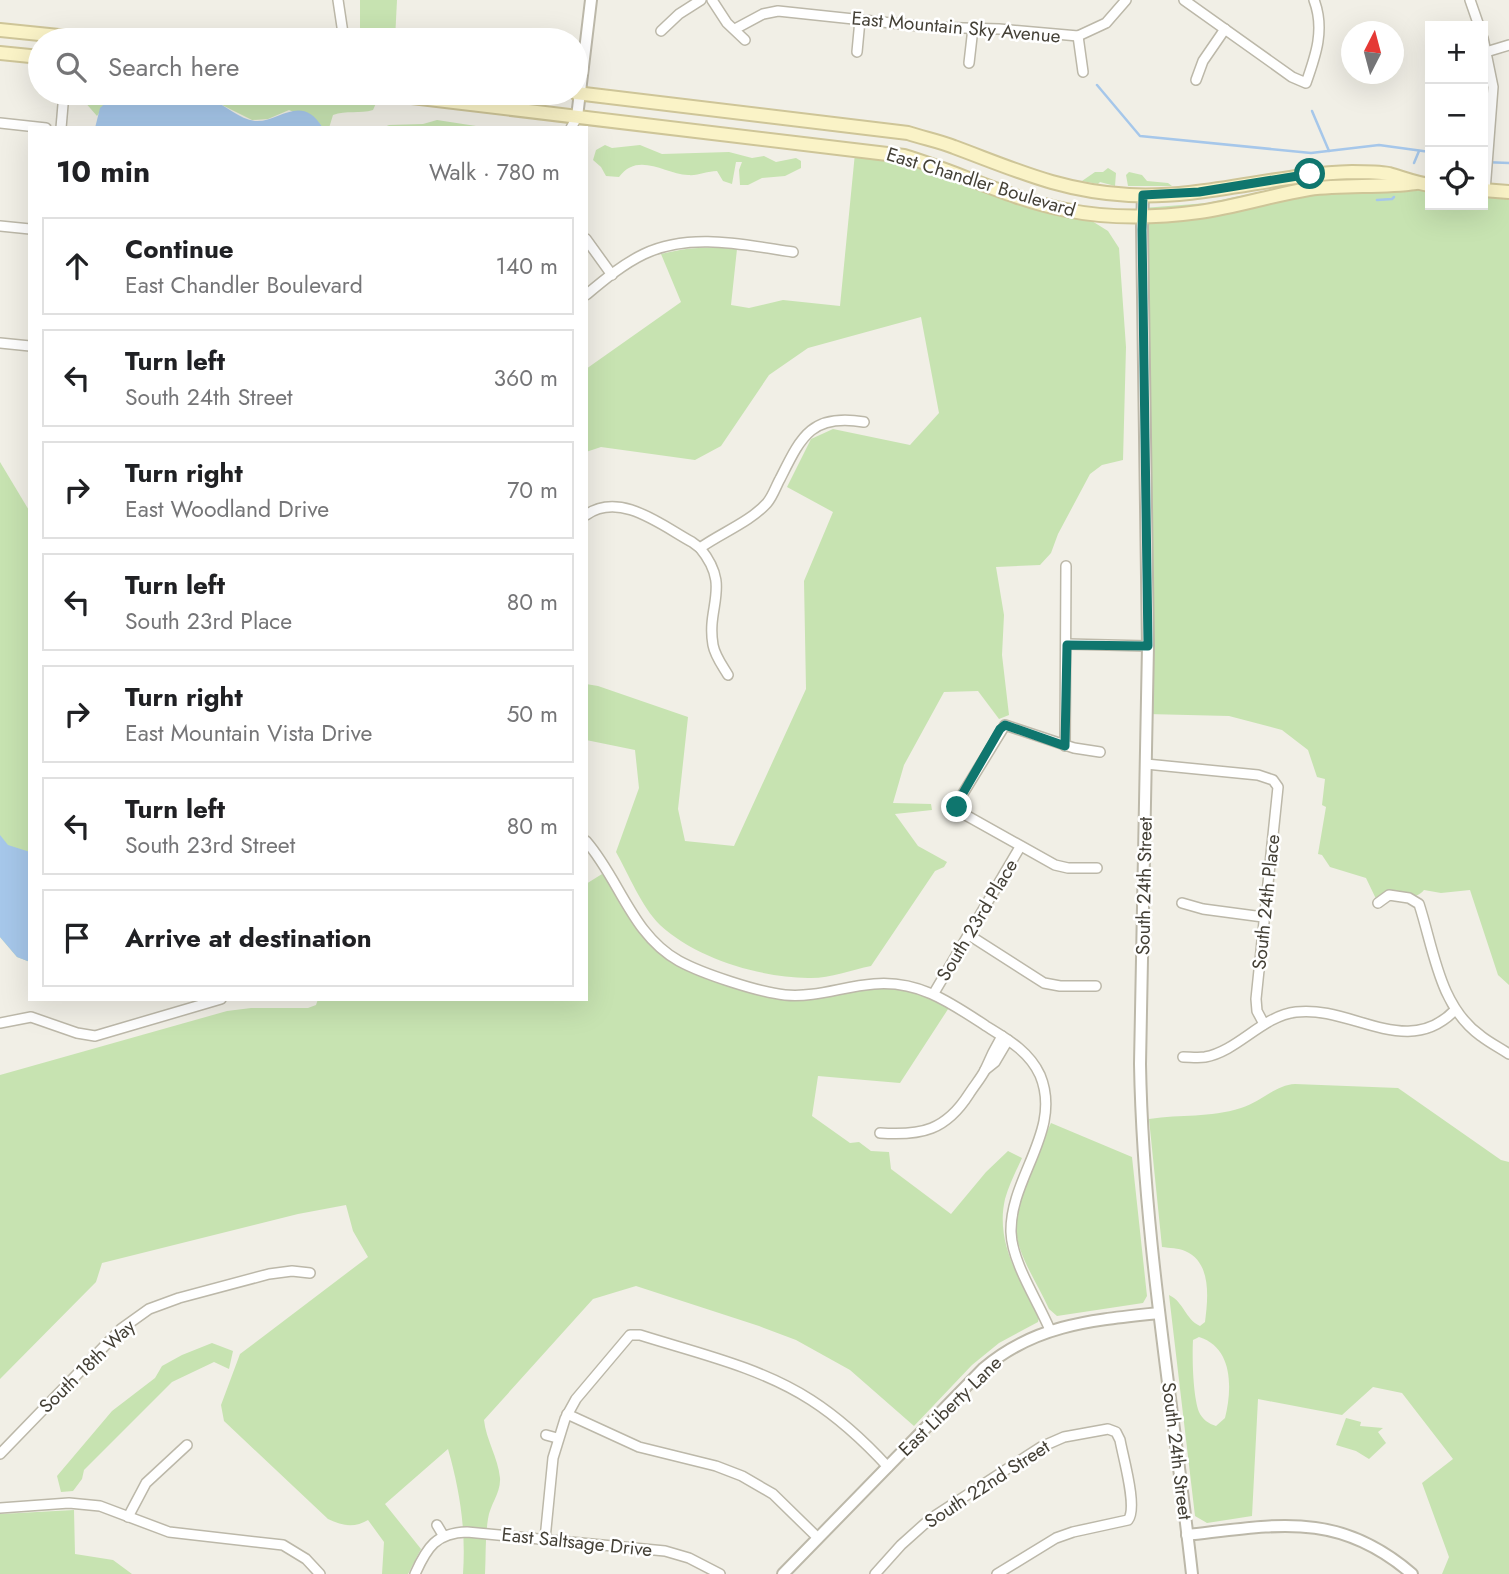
<!DOCTYPE html>
<html lang="en">
<head>
<meta charset="utf-8">
<style>
	body { margin:0; font-family:Jost,sans-serif; background:#f6f6f6; color:#202124 }
	.controls { position:absolute; right:21px; top:21px; display:grid; overflow:hidden; border-radius:0px; box-shadow:0 7px 28px #0002 }
	.controls button { width:63px; height:63px; display:grid; place-items:center; padding:0; border:0; border-bottom:2px solid #e0e0e0; background:#fff; color:#202124; font:35px sans-serif }
	.compass { position:absolute; left:1341px; top:21px; width:63px; height:63px; border-radius:50%; background:#fff; box-shadow:0 7px 28px #0002; rotate:6deg }
	.stop { position:absolute; width:21px; height:21px; margin:-16px; border:5px solid #0f766e; border-radius:50%; background:#fff }
	.stop.end { background:#0f766e; border-color:#fff; box-shadow:0 2px 7px #0008 }
	.list { margin:0; padding:0; list-style:none }
	h2 { display:flex; justify-content:space-between; align-items:center; height:91px; margin:0; padding:0 28px; font-size:30px }
	h2 small { font-size:23px; font-weight:400; color:#757577 }
	.list li { display:grid; grid-template-columns:46px 1fr auto; gap:21px; align-items:center; box-sizing:border-box; height:98px; margin:0 14px 14px; padding:0 14px; border:2px solid #e0e0e0; border-radius:0px }
	.list b { display:block; font-size:26px; white-space:nowrap }
	.list p { margin:0; font-size:23px; white-space:nowrap; color:#757577 }
	.list em { font-size:23px; font-style:normal; color:#757577 }
	.icon { flex:none; width:38px; height:38px; fill:none; stroke:currentColor; stroke-width:2; stroke-linecap:round; stroke-linejoin:round }
	.map { position:relative; flex:none; width:1509px; height:1574px; overflow:hidden }
	.search { position:absolute; background:#fff; box-shadow:0 7px 28px #0002; left:28px; top:28px; width:560px; height:77px; display:flex; align-items:center; gap:18px; box-sizing:border-box; padding:0 24px; border-radius:38px; color:#757577; font-size:26px }
	.panel { position:absolute; background:#fff; box-shadow:0 7px 28px #0002; left:28px; top:126px; width:560px; height:875px; border-radius:0px }
	.map>svg:first-child { display:block }
	.green { fill:#c7e3b1; fill-rule:evenodd }
	.water { fill:#a6c7ea }
	.lines { fill:none; stroke-linecap:round; stroke-linejoin:round }
	.stream { stroke:#a6c7ea; stroke-width:2.5 }
	.minor-casing { stroke:#bcb8a9; stroke-width:12 }
	.tertiary-casing { stroke:#bcb8a9; stroke-width:14 }
	.secondary-casing { stroke:#cec598; stroke-width:16 }
	.minor { stroke:#fff; stroke-width:9 }
	.tertiary { stroke:#fff; stroke-width:10 }
	.secondary { stroke:#faf3c7; stroke-width:12 }
	.route { stroke:#0f766e; stroke-width:9 }
	.labels { text-anchor:middle; dominant-baseline:central; stroke-width:5; stroke-linejoin:round; paint-order:stroke }
	.street-label { font-size:19px; fill:#444036; stroke:#fff }
</style>
</head>
<body>
<div class="map">
<svg width="1509" height="1574" viewBox="0 0 1509 1574">
	<rect width="100%" height="100%" fill="#f1efe6"/>
	<!-- green -->
	<g class="green">
		<polygon points="360,0 397,0 395,40 363,40 360,31"/>
		<polygon points="77,93 116,93 111,95 97,116"/>
		<path d="M165 93H270L274 97C283 98 290 99 298 102 304 103 311 101 317 101L321 95 377 101 373 110C360 114 346 110 333 115L329 128H323L319 123 289 110 268 119 252 120 208 98Z"/>
		<polygon points="437,120 489,128 382,128 389,125 423,124"/>
		<path d="M605 145 612 148 640 145 662 154 729 152 752 158 764 156 776 162 796 158 801 161V168L785 176 762 178 748 185H740L739 170 742 162H736L732 184 723 181 717 171C707 171 698 176 688 175 665 174 638 151 619 177L606 176 601 167 593 160 596 150Z"/>
		<path d="M855 153 893 159 1087 218 1108 231 1119 248 1126 347 1123 460 1102 465 1090 474 1058 534 1051 553 1040 565 996 567 1004 615 1002 655 1009 715 999 719 978 691 944 692 904 765 893 803 931 804 932 810 895 814 918 846 947 862 944 867 935 871 871 966C851 970 828 979 808 978 759 977 697 959 660 925 641 906 629 875 616 852L639 788 635 750 586 740V684L598 686 688 717 678 809 685 841 734 846 806 689 804 581 833 512 787 487 811 439 833 429 910 445 939 413 921 317 808 348 769 375 721 446 695 460 601 447 586 452V369L681 302 661 254C688 247 710 246 737 249L731 305 749 308 783 300 840 306Z"/>
		<polygon points="1108,168 1116,173 1115,186 1100,182 1098,184 1082,181 1095,172 1103,172"/>
		<polygon points="1129,172 1142,175 1147,181 1168,183 1172,186 1128,186 1126,175"/>
		<path d="M1379 180 1430 185V205H1483V190L1509 192V985L1498 975 1470 890 1441 893 1424 890C1415 901 1401 897 1389 895L1378 903 1366 878 1330 867 1322 855 1318 854 1326 807 1322 805 1325 779 1317 777 1308 750 1282 730 1229 716 1147 714 1143 208 1207 203 1311 181Z"/>
		<polygon points="0,462 30,512 30,962 17,957 0,937"/>
		<path d="M602 874 625 901 634 918 677 960 786 995 903 985 952 1003 900 1083 818 1076 812 1116 850 1143 859 1142 871 1151 889 1152 891 1169 951 1214 986 1172 1008 1151 1022 1158C1016 1171 1009 1185 1005 1199 995 1243 1020 1280 1039 1317L1038 1322 999 1343 972 1365 914 1426 850 1370 796 1340 759 1326 636 1286 593 1299 484 1420C486 1440 498 1457 500 1478 501 1493 490 1504 488 1519 485 1537 486 1556 485 1574H463C466 1530 460 1491 448 1449L385 1504 421 1549 408 1574H382L384 1542 368 1520C355 1528 342 1526 328 1519L224 1421 221 1405 240 1354 368 1257 353 1231 346 1205 298 1214 102 1263 96 1282 0 1379V1075L227 1011 251 1008H308L316 1005 318 999H586V884Z"/>
		<path d="M1295 1084 1398 1088 1501 1160 1509 1162V1574H1442L1449 1557 1422 1483 1453 1459 1402 1393 1373 1387 1342 1415 1258 1399 1252 1516 1207 1523 1195 1516 1169 1295C1184 1302 1185 1319 1200 1326L1205 1322C1208 1299 1212 1262 1185 1251 1179 1248 1169 1248 1162 1247L1149 1119C1182 1114 1209 1118 1241 1108 1261 1102 1275 1085 1295 1084ZM1199 1337C1234 1348 1232 1390 1225 1418L1216 1426C1209 1424 1202 1419 1199 1412 1193 1396 1192 1358 1193 1340Z"/>
		<path d="M1051 1123 1132 1157 1147 1296 1143 1303 1057 1316 1049 1309C1040 1289 1027 1269 1020 1249 1005 1206 1034 1161 1051 1123Z"/>
		<polygon points="212,1343 233,1351 229,1369 214,1362 172,1382 84,1470 82,1479 73,1491 61,1492 57,1476 112,1411 155,1378 162,1366 182,1355"/>
		<polygon points="1346,1418 1361,1422 1360,1426 1383,1428 1378,1432 1386,1443 1369,1459 1356,1451 1336,1445"/>
		<polygon points="74,1510 75,1554 113,1560 132,1574 0,1574 0,1514"/>
	</g>
	<!-- water -->
	<g class="water">
		<path d="M116 93C146 93 183 88 212 100 227 106 239 119 255 121 279 123 301 92 323 128H95L100 108Z"/>
		<polygon points="0,835 8,845 30,852 30,962 17,957 0,937"/>
	</g>
	<g class="lines">
		<!-- stream -->
		<g class="stream">
			<polyline points="1097,85 1140,136 1311,153 1379,145 1430,152"/>
			<polyline points="1312,111 1329,151"/>
			<polyline points="1483,162 1509,163"/>
			<polyline points="1414,163 1419,151"/>
			<polyline points="1377,200 1392,199 1394,197"/>
		</g>
		<defs>
			<g id="minor">
				<polyline points="338,0 344,40"/>
				<polyline points="712,0 727,23 745,40"/>
				<path d="M1184 0 1292 77 1306 83C1316 55 1325 29 1314 0"/>
				<polyline points="1470,0 1479,26"/>
				<polyline points="735,29 763,14 778,11 929,27 999,29 1078,36 1106,23 1126,0"/>
				<polyline points="661,31 679,14 701,0"/>
				<polyline points="1078,36 1083,72"/>
				<polyline points="1483,38 1493,87 1485,191"/>
				<polyline points="857,52 860,20"/>
				<polyline points="1486,52 1509,45"/>
				<polyline points="969,63 973,28"/>
				<polyline points="1196,80 1203,61 1225,29"/>
				<polyline points="0,123 46,128"/>
				<polyline points="61,128 64,93"/>
				<polyline points="571,128 577,117"/>
				<polyline points="0,226 30,229"/>
				<polyline points="586,239 612,275"/>
				<path d="M586 295C604 280 623 264 644 254 690 232 745 245 793 252"/>
				<polyline points="0,343 30,346"/>
				<path d="M586 515C620 491 661 525 692 542L700 548"/>
				<polyline points="1067,644 1148,646"/>
				<path d="M728 675C722 665 715 656 713 645 706 605 732 587 700 548 721 533 750 522 767 503 773 496 776 486 780 479 801 437 811 413 864 422"/>
				<polyline points="1065,746 1066,566"/>
				<polyline points="1146,764 1258,775 1273,780 1278,787 1256,999 1257,1011 1264,1024"/>
				<path d="M586 841C620 880 632 935 679 961 703 974 758 992 785 995 816 998 844 986 874 984 919 980 951 1003 986 1026 1007 1039 1029 1051 1040 1075 1063 1130 1010 1177 1011 1232 1012 1263 1038 1301 1050 1330"/>
				<polyline points="1097,868 1068,868 1055,865 962,813 957,807 959,800 1005,725 1074,748 1100,752"/>
				<polyline points="1182,903 1203,909 1263,917"/>
				<path d="M1378 903 1389 895 1409 898 1419 904C1434 950 1439 1006 1481 1036 1490 1043 1500 1048 1509 1054"/>
				<polyline points="969,935 1044,983 1060,986 1096,986"/>
				<polyline points="934,993 1020,847"/>
				<polyline points="0,1023 31,1017 77,1033 95,1036 221,999"/>
				<path d="M1183 1057C1190 1057 1198 1058 1205 1057 1238 1051 1262 1016 1296 1012 1351 1005 1407 1060 1455 1010"/>
				<polyline points="985,1070 995,1062 1008,1040"/>
				<path d="M880 1133C922 1136 946 1130 969 1094 974 1086 981 1078 985 1070 990 1058 995 1048 1002 1036"/>
				<polyline points="567,1414 639,1447 716,1466 742,1476 773,1494 818,1538"/>
				<polyline points="546,1435 557,1438"/>
				<polyline points="0,1454 121,1329 149,1309 179,1298 269,1274 292,1271 310,1273"/>
				<polyline points="0,1508 69,1503 100,1506 169,1532 283,1545 306,1559 320,1574"/>
				<polyline points="128,1517 146,1483 187,1445"/>
				<polyline points="437,1525 443,1535"/>
				<path d="M545 1539 553 1458 565 1419 576 1399 630 1335H640C697 1353 760 1367 811 1400 839 1418 865 1442 888 1467"/>
				<path d="M415 1574C427 1547 436 1533 467 1532L665 1551 689 1558 720 1574"/>
				<path d="M875 1574 901 1545 930 1519 1041 1447 1064 1437 1108 1429 1116 1432 1120 1440C1123 1457 1138 1508 1128 1520L1073 1532 1056 1538 997 1574"/>
			</g>
			<g id="tertiary">
				<polyline points="577,117 591,0"/>
				<path d="M1143 195 1142 227 1148 646 1140 1064C1143 1235 1173 1404 1192 1574"/>
				<path d="M1187 1535C1276 1525 1338 1510 1412 1574"/>
				<path d="M783 1574 984 1368C1036 1324 1094 1320 1159 1313"/>
			</g>
			<g id="secondary">
				<polyline points="0,30 98,40"/>
				<polyline points="0,53 40,57"/>
				<path d="M378 93 904 156C958 172 1010 199 1066 210 1110 219 1155 218 1199 212 1236 207 1272 195 1309 189 1345 184 1380 188 1416 183"/>
				<path d="M576 93 908 133C923 138 939 141 954 147 1016 170 1060 191 1129 195 1204 199 1277 174 1352 172 1363 172 1378 172 1389 174 1403 178 1415 183 1430 185"/>
				<polyline points="1483,190 1509,192"/>
			</g>
		</defs>
		<!-- minor casing -->
		<use href="#minor" class="minor-casing"/>
		<!-- tertiary casing -->
		<use href="#tertiary" class="tertiary-casing"/>
		<!-- secondary casing -->
		<use href="#secondary" class="secondary-casing"/>
		<!-- minor -->
		<use href="#minor" class="minor"/>
		<!-- tertiary -->
		<use href="#tertiary" class="tertiary"/>
		<!-- secondary -->
		<use href="#secondary" class="secondary"/>
	</g>
	<g class="lines">
		<!-- route -->
		<polyline class="route" points="957,807 959,800 1000,729 1005,725 1065,746 1067,645 1148,646 1142,230 1143,195 1199,192 1310,174"/>
	</g>
	<g class="labels">
		<!-- street labels -->
		<g class="street-label">
			<text transform="translate(956 27) rotate(5)">East Mountain Sky Avenue</text>
			<text transform="translate(981 182) rotate(17)">East Chandler Boulevard</text>
			<text transform="translate(1144 886) rotate(-89)">South 24th Street</text>
			<text transform="translate(1266 902) rotate(-84)">South 24th Place</text>
			<text transform="translate(977 920) rotate(-59)">South 23rd Place</text>
			<text transform="translate(87 1366) rotate(-44)">South 18th Way</text>
			<text transform="translate(950 1406) rotate(-44)">East Liberty Lane</text>
			<text transform="translate(1177 1451) rotate(83)">South 24th Street</text>
			<text transform="translate(987 1484) rotate(-33)">South 22nd Street</text>
			<text transform="translate(577 1542) rotate(6)">East Saltsage Drive</text>
		</g>
	</g>
</svg>
<div class="controls">
<button>+</button>
<button>−</button>
<button><svg class="icon" aria-label="locate" viewBox="0 0 24 24"><circle cx="12" cy="12" r="6"/><path d="M12 2v4M12 18v4M2 12h4M18 12h4"/></svg></button>
</div>
<svg class="compass" viewBox="-18 -18 36 36"><path d="M0-13l5 13h-10z" fill="#e53935"/><path d="M0 13l5-13h-10z" fill="#757577"/></svg>
<div class="stop" style="left:1310px;top:174px"></div>
<div class="stop end" style="left:957px;top:807px"></div>
<div class="search"><svg class="icon" aria-label="search" viewBox="0 0 24 24"><circle cx="10" cy="10" r="6"/><path d="M15 15l6 6"/></svg>Search here</div>
<section class="panel">
<h2>10 min<small>Walk · 780 m</small></h2>
<ul class="list">
<li><svg class="icon" aria-label="ahead" viewBox="0 0 24 24"><path d="M12 20V5M6 11l6-6 6 6"/></svg><div><b>Continue</b><p>East Chandler Boulevard</p></div><em>140 m</em></li>
<li><svg class="icon" aria-label="left" viewBox="0 0 24 24"><path d="M17 20v-9H6M10 6l-5 5 5 5"/></svg><div><b>Turn left</b><p>South 24th Street</p></div><em>360 m</em></li>
<li><svg class="icon" aria-label="right" viewBox="0 0 24 24"><path d="M7 20v-9h11M14 6l5 5-5 5"/></svg><div><b>Turn right</b><p>East Woodland Drive</p></div><em>70 m</em></li>
<li><svg class="icon" aria-label="left" viewBox="0 0 24 24"><path d="M17 20v-9H6M10 6l-5 5 5 5"/></svg><div><b>Turn left</b><p>South 23rd Place</p></div><em>80 m</em></li>
<li><svg class="icon" aria-label="right" viewBox="0 0 24 24"><path d="M7 20v-9h11M14 6l5 5-5 5"/></svg><div><b>Turn right</b><p>East Mountain Vista Drive</p></div><em>50 m</em></li>
<li><svg class="icon" aria-label="left" viewBox="0 0 24 24"><path d="M17 20v-9H6M10 6l-5 5 5 5"/></svg><div><b>Turn left</b><p>South 23rd Street</p></div><em>80 m</em></li>
<li><svg class="icon" aria-label="arrive" viewBox="0 0 24 24"><path d="M6 21V4h12l-3 4 3 4H6"/></svg><div><b>Arrive at destination</b></div></li>
</ul>
</section>
</div>
</body>
</html>
